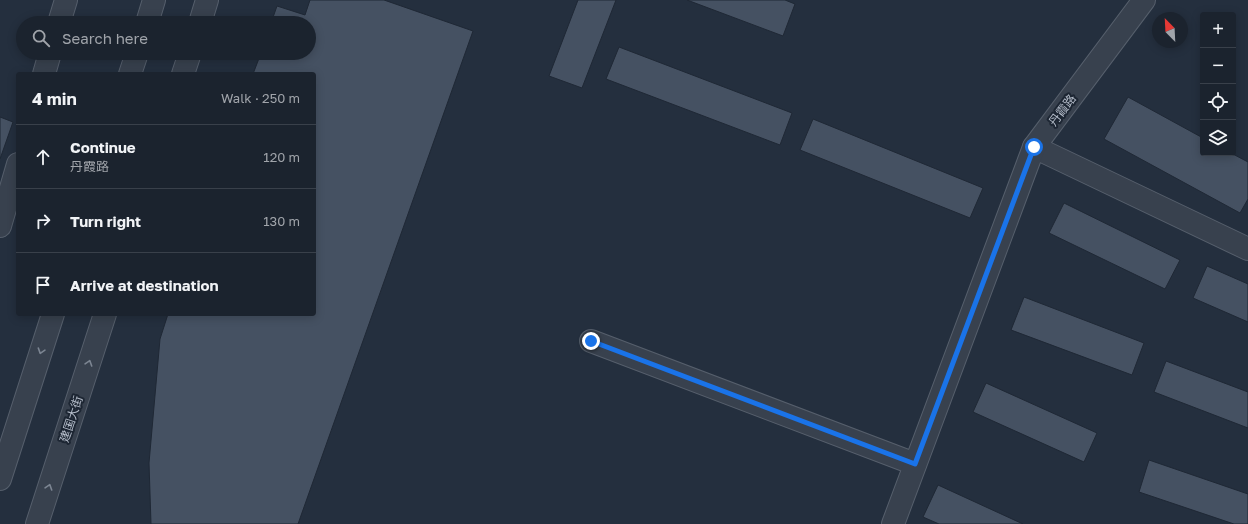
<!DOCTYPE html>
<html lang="en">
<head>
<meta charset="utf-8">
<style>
	body { margin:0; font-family:"Golos Text","Noto Sans SC",sans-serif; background:#242b36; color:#f1f3f6 }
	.controls { position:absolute; right:12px; top:12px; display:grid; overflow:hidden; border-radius:4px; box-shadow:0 2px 10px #0003 }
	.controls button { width:36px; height:36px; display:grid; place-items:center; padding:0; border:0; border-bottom:1px solid #39404a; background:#1b232e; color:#f1f3f6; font:20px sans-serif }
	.compass { position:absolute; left:1152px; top:12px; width:36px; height:36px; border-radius:50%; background:#1b232e; box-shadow:0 2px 10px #0003; rotate:336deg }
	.stop { position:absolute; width:12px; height:12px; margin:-9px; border:3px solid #1a73e8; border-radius:50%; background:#fff }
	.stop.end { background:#1a73e8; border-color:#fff; box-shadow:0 1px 4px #0008 }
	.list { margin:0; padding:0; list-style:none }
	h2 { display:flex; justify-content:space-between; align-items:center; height:52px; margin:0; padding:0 16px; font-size:17px }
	h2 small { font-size:13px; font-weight:400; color:#a0a4aa }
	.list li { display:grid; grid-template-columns:26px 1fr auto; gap:12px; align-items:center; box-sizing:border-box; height:64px; padding:0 16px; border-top:1px solid #39404a }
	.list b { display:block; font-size:15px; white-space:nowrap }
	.list p { margin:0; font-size:13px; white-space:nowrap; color:#a0a4aa }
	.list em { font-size:13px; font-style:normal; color:#a0a4aa }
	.icon { flex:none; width:22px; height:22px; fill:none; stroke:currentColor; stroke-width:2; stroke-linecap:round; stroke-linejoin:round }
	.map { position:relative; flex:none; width:1248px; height:524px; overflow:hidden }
	.search { position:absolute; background:#1b232e; box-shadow:0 2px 10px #0003; left:16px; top:16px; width:300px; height:44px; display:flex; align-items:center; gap:10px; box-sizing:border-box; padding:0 14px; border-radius:22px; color:#a0a4aa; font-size:15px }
	.panel { position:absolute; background:#1b232e; box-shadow:0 2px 10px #0003; left:16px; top:72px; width:300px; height:244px; border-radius:4px }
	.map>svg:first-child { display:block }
	.building { fill:#455162; stroke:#1f2835 }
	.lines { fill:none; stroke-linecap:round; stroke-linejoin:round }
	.minor-casing { stroke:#565f6c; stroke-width:24 }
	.minor { stroke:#38414e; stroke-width:22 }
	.oneway { stroke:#7c8592 }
	.route { stroke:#1a73e8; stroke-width:5 }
	.labels { text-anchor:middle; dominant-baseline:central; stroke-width:4; stroke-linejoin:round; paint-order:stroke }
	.street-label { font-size:12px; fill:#b4bcc9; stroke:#1d2633 }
</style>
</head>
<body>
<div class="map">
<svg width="1248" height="524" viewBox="0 0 1248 524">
	<rect width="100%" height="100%" fill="#242f3e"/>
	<!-- building -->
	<g class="building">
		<polygon points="310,0 384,0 473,31 298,524 151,524 149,463 160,339 168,314 314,314 314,74 253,74 261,53 309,53 309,23 271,23 277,6 305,15"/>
		<polygon points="578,0 616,0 582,88 549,76"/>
		<polygon points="687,0 785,0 795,4 783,36"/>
		<polygon points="619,47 792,113 780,145 606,79"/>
		<polygon points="1128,97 1203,138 1203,153 1231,153 1248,162 1248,199 1240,213 1104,139"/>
		<polygon points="0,117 13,122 0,159"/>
		<polygon points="813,119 983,188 970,218 800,150"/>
		<polygon points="1064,203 1180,260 1165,289 1049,233"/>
		<polygon points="1207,266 1248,284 1248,322 1193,298"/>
		<polygon points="1024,297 1144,343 1132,375 1011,330"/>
		<polygon points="1166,361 1248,392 1248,428 1154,392"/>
		<polygon points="986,383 1097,433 1084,462 973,412"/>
		<polygon points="1149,460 1248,494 1248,524 1234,524 1139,492"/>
		<polygon points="938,485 1023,524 939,524 923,517"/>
	</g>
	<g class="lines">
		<defs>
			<g id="minor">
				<polyline points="59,23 66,0"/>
				<polyline points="147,23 154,0"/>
				<polyline points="200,23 207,0"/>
				<polyline points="44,74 50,53"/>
				<polyline points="130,74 137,53"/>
				<polyline points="183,74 190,53"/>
				<polyline points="1034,147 1248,249"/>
				<polyline points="0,226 18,164"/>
				<polyline points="591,341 915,464"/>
				<polyline points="0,479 53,314"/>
				<polyline points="37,524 105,314"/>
				<polyline points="893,524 1034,147 1144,0"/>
			</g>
		</defs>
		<!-- minor casing -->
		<use href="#minor" class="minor-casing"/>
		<!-- minor -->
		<use href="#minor" class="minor"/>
	</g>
	<!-- one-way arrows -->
	<defs><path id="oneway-chevron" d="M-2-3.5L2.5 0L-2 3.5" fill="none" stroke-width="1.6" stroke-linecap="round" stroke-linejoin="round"/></defs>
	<g class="oneway">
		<use href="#oneway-chevron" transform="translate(41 351) rotate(108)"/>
		<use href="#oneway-chevron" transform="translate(89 363) rotate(-72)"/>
		<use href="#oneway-chevron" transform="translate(49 487) rotate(-72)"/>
	</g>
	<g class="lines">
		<!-- route -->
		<polyline class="route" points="591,341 915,464 1034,147"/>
	</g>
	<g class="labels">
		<!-- street labels -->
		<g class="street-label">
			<text transform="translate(1062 110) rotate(-53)">丹霞路</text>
			<text transform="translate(71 419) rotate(-72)">建国大街</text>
		</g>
	</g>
</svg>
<div class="controls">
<button>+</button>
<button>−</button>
<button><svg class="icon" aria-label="locate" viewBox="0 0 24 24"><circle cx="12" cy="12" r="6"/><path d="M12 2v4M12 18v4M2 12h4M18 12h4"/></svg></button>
<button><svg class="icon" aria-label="layers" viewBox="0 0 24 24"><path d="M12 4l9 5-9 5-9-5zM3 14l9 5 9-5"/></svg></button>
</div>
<svg class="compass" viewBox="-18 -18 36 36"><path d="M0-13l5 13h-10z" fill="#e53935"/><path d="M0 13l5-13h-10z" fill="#a0a4aa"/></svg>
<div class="stop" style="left:1034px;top:147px"></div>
<div class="stop end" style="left:591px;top:341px"></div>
<div class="search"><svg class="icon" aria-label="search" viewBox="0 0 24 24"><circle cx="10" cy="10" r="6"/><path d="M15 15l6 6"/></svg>Search here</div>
<section class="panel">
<h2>4 min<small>Walk · 250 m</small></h2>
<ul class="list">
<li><svg class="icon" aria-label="ahead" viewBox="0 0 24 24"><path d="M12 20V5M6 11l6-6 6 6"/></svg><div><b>Continue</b><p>丹霞路</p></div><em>120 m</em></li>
<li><svg class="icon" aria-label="right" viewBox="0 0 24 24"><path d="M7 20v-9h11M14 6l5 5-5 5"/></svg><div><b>Turn right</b></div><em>130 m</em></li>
<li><svg class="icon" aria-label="arrive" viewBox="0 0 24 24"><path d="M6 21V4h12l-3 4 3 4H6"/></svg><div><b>Arrive at destination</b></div></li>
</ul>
</section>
</div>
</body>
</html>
